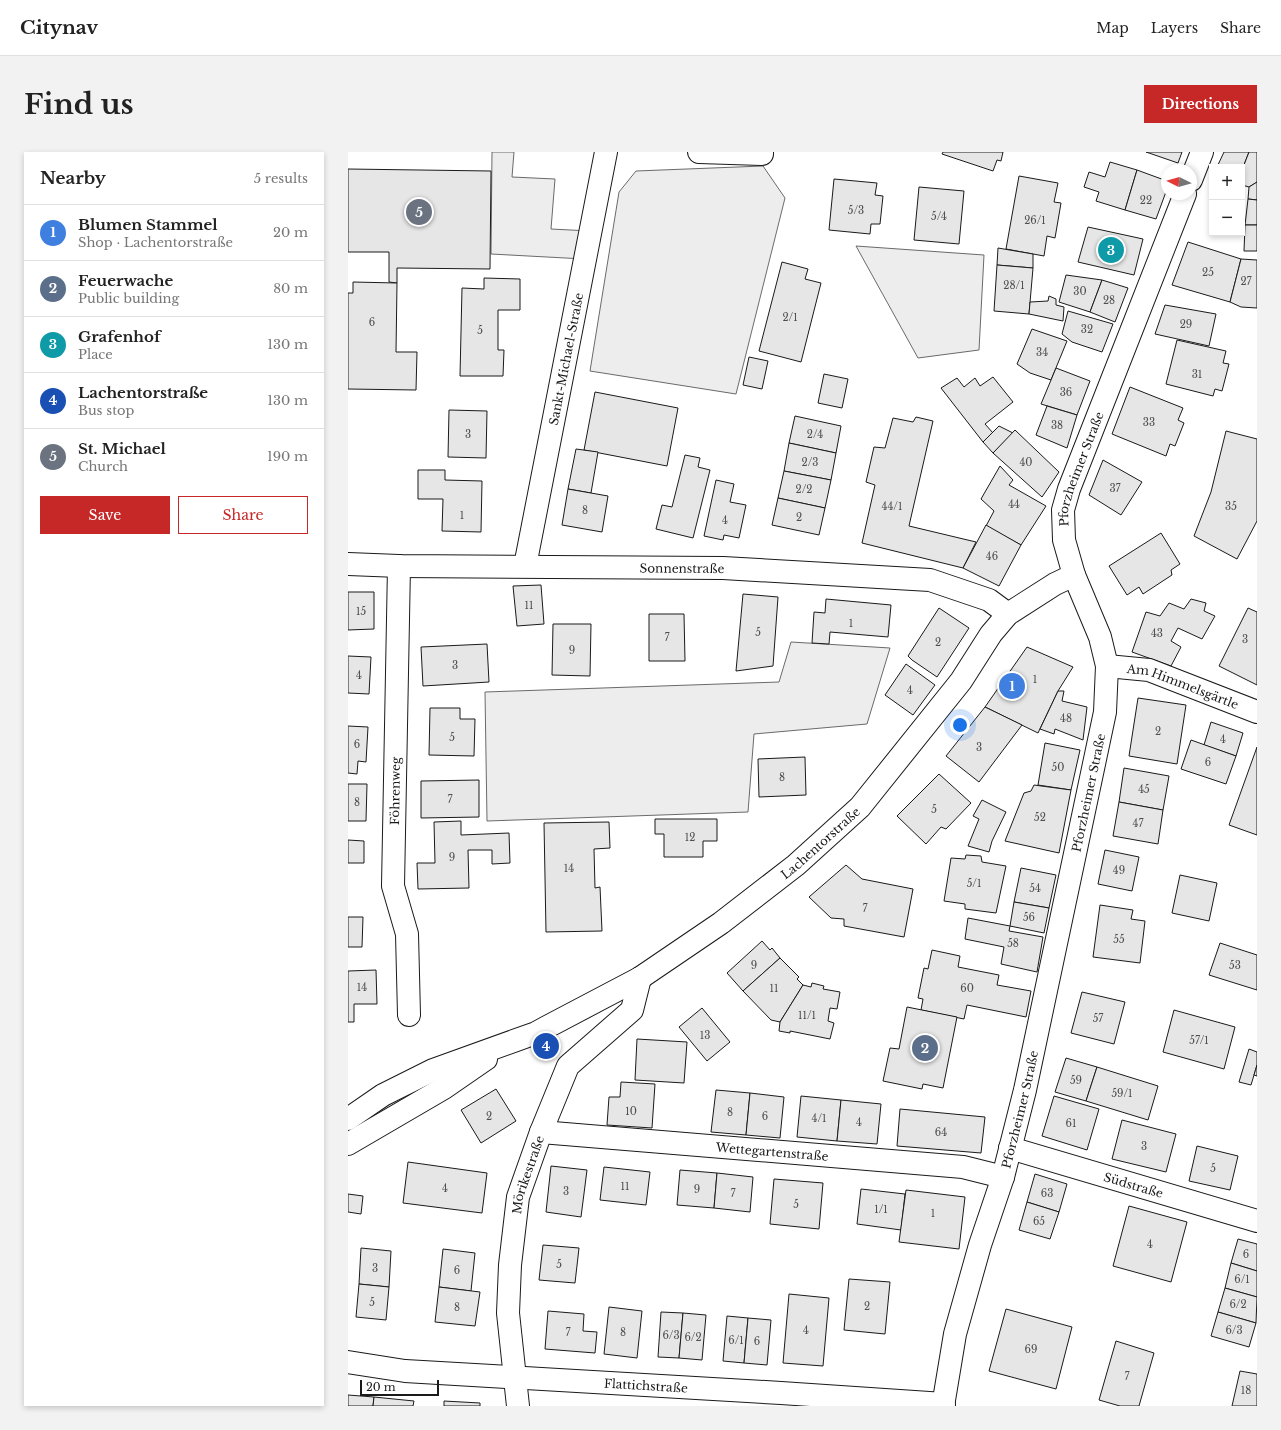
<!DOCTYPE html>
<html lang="en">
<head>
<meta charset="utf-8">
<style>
	body { margin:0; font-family:"Libre Baskerville",serif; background:#f2f2f2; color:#222 }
	.controls { position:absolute; right:12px; top:12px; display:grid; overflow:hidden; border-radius:0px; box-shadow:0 2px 6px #0003 }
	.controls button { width:36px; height:36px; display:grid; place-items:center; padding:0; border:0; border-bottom:1px solid #e0e0e0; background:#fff; color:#222; font:20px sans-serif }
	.compass { position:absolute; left:813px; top:12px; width:36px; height:36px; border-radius:50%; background:#fff; box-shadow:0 2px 6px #0003; rotate:275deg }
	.scale { position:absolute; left:12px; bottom:10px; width:79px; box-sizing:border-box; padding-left:4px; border:2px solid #1a1a1a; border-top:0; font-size:11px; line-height:14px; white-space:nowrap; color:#1a1a1a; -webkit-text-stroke:3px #fff; paint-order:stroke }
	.you { position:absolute; left:612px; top:573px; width:14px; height:14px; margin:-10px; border:3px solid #fff; border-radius:50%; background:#1a73e8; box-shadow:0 0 0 6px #1a73e833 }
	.badge { display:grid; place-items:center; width:26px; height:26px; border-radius:50%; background:#c62828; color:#fff; font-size:13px; font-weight:700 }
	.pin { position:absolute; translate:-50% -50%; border:2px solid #fff; box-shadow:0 1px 4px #0006 }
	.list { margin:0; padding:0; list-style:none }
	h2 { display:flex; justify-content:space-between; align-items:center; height:52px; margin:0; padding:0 16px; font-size:17px }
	h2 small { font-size:13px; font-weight:400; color:#767676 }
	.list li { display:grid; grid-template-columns:26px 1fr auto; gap:12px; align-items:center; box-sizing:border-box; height:56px; padding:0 16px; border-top:1px solid #e0e0e0 }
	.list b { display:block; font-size:15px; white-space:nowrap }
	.list p { margin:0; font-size:13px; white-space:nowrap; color:#767676 }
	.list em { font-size:13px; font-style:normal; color:#767676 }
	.actions { display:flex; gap:8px; padding:12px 16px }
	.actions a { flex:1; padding:9px 0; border:1px solid #c62828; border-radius:0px; text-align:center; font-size:14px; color:#c62828 }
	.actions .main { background:#c62828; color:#fff }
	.map { position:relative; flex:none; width:909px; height:1254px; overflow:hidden; border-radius:0px }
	header { display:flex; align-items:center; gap:24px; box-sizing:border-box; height:56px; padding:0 20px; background:#fff; border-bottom:1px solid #e0e0e0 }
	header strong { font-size:19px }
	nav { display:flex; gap:22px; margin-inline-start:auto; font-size:14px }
	.intro { display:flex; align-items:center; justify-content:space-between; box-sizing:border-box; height:96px; padding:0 24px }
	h1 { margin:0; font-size:28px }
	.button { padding:10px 18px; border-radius:0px; background:#c62828; color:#fff; font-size:14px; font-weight:700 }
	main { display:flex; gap:24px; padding:0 24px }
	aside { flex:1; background:#fff; border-radius:0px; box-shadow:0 2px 6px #0003 }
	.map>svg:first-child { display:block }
	.built { fill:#ededed; stroke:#6a6a6a }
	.building { fill:#e6e6e6; stroke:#1a1a1a }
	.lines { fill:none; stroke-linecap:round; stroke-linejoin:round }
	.street-casing { stroke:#1a1a1a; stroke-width:24 }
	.secondary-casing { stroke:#1a1a1a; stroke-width:24 }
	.street { stroke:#fff; stroke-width:22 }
	.secondary { stroke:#fff; stroke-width:22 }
	.labels { text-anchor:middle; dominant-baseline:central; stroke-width:3; stroke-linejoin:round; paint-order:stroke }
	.number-label { font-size:10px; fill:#4d4d4d }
	.street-label { font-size:12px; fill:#1a1a1a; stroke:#fff }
</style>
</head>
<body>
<header>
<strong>Citynav</strong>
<nav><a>Map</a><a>Layers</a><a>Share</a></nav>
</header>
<div class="intro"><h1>Find us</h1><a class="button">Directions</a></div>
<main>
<aside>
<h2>Nearby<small>5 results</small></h2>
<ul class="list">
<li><span class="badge" style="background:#3f7fe0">1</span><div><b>Blumen Stammel</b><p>Shop · Lachentorstraße</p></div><em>20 m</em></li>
<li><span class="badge" style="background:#5c6f8a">2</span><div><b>Feuerwache</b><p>Public building</p></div><em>80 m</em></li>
<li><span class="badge" style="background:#0f9aa8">3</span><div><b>Grafenhof</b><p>Place</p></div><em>130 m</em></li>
<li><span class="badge" style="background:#1a4fb4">4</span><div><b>Lachentorstraße</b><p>Bus stop</p></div><em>130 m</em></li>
<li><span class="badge" style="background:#6b7280">5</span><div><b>St. Michael</b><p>Church</p></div><em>190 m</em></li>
</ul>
<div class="actions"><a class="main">Save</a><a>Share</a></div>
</aside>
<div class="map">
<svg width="909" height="1254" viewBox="0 0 909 1254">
	<rect width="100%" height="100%" fill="#fff"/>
	<!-- built -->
	<g class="built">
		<polygon points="144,0 166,0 164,25 207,27 203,77 242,79 236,107 143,102"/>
		<polygon points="415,14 437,46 388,242 242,219 271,40 288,19"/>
		<polygon points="508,94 636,103 631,198 570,206"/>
		<polygon points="443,490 542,496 519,572 406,582 400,660 139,669 137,540 431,530"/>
	</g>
	<!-- building -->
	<g class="building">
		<polygon points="595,0 655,0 653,9 649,8 645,19 594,2"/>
		<polygon points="798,0 834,0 830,11"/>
		<polygon points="876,0 901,0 894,18 894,15 869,15"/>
		<polygon points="901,0 909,0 909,30 901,35 894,33 894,18"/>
		<polygon points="762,10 789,18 777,58 748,49 751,40 736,35 741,20 757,25"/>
		<polygon points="0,17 143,19 142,117 49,116 49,131 41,130 41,100 0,100"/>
		<polygon points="789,18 819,29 819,37 808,67 777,58"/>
		<polygon points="671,24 710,31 706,50 713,51 707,86 699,84 696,104 658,97"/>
		<polygon points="486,27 529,31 527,43 535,44 532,72 523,72 522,82 481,78"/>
		<polygon points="909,30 909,48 900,47 901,35"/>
		<polygon points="571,35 616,39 611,92 566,88"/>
		<polygon points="900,47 909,48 909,73 897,73"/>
		<polygon points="897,73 909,73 909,99 896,99"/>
		<polygon points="740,75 795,87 786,123 730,110"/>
		<polygon points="840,90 893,107 882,150 824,133"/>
		<polygon points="650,96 685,102 685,116 649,113"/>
		<polygon points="893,107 909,108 909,156 893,155 882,150"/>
		<polygon points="434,110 460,117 457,127 473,131 453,210 411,199"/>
		<polygon points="649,113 685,116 681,162 646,159"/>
		<polygon points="718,123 754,128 742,160 711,150"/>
		<polygon points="136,126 172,127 172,158 150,158 150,198 156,198 155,224 112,224 114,136 136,137"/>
		<polygon points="754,128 780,136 767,170 742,160"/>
		<polygon points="5,130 49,131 48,200 69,200 68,238 0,237 0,141 5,141"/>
		<polygon points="701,144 708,147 708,153 716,155 715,169 681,162 682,150 700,149"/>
		<polygon points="817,153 868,162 861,194 807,182"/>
		<polygon points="720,159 765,172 754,200 724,190 714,182"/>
		<polygon points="684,177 719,189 703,228 682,221 669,212"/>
		<polygon points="829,188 878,199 875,211 881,212 874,239 867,237 865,244 818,232"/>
		<polygon points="401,205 420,209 414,237 395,233"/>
		<polygon points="708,216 742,229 729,263 693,252"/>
		<polygon points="476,222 500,227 494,256 470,251"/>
		<polygon points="645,225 665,250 637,272 645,281 635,290 593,236 609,226 616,235 627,226 632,234"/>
		<polygon points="782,235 835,256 830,268 836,271 827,294 822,292 818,304 764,282"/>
		<polygon points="247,240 330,256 319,314 236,298"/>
		<polygon points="699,254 729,263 719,296 688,283"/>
		<polygon points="101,258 139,259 138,306 100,305"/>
		<polygon points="447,264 493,274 488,301 441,291"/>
		<polygon points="568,265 585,269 561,374 628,390 615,416 514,391 527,333 518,330 526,295 537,296 545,266 565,270"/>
		<polygon points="651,274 665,281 645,301 635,290"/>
		<polygon points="667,278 711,320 694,345 645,301"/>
		<polygon points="878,279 909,287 909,369 889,407 846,384 863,340"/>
		<polygon points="441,291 488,301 483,328 436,319"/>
		<polygon points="228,297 250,300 243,341 220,337"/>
		<polygon points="337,303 352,306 350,315 362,318 345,386 308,377 314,353 324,355"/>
		<polygon points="755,308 794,330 773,363 741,343"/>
		<polygon points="652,314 665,328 661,333 698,354 673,393 638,374 646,359 633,347"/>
		<polygon points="70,318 97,318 97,328 134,329 133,380 94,379 95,347 70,347"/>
		<polygon points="436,319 483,328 477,356 430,346"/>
		<polygon points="368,328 386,332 382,350 398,353 391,386 376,383 375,388 356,384"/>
		<polygon points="220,337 260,344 254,380 214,373"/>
		<polygon points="430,346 477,356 471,383 424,373"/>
		<polygon points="638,373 673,393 651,434 615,416"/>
		<polygon points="813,381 832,412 823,418 824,423 795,442 791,435 779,443 761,414"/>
		<polygon points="193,433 196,472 169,474 165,434"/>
		<polygon points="0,440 26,440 26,477 0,478"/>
		<polygon points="395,442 430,445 425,514 388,519"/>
		<polygon points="478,447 543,453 540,485 482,480 481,492 464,491 466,460 477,461"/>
		<polygon points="843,447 858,451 856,459 867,464 854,487 830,476 823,489 833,495 823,514 784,500 798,460 812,464 821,451 836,457"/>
		<polygon points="591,456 621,476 589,525 564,508 560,504"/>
		<polygon points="900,456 909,460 909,533 871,514"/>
		<polygon points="301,462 336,462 337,509 301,509"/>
		<polygon points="205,472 243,472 242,524 204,523"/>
		<polygon points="139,492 141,530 75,534 73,495"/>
		<polygon points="679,495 725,515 710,539 690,581 637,555"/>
		<polygon points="0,504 23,505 21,542 0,541"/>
		<polygon points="558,512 587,533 565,563 537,543"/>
		<polygon points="710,539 716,539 714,549 739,555 735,588 707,577 706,582 692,577"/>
		<polygon points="790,546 838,553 829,612 781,604"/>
		<polygon points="637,555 674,573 631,630 598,604"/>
		<polygon points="82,556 112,556 112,567 127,567 126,604 81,603"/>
		<polygon points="863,570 895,581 888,604 856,593"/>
		<polygon points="0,574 20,575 18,610 10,609 9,622 0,621"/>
		<polygon points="843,588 888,604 878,632 833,617"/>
		<polygon points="697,591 732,598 723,638 690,633"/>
		<polygon points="909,595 909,683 881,673"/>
		<polygon points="457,605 458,643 411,645 410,607"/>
		<polygon points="776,616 821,624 815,658 771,650"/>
		<polygon points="591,622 623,651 598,677 593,675 578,692 549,664"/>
		<polygon points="131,628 131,665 73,666 73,629"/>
		<polygon points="0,632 19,632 18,669 0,669"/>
		<polygon points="686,633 723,638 711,701 657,689 676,641 683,639"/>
		<polygon points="634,648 658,660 644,689 641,700 620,694 631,667 625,664"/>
		<polygon points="771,650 815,658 810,692 765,684"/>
		<polygon points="307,667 369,667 369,689 355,689 355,705 316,705 316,682 307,682"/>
		<polygon points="113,669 113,683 161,681 162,711 144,712 144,698 120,698 121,736 70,737 69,711 87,711 86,670"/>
		<polygon points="261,670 262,696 246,697 247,736 252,735 254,779 198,780 196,671"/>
		<polygon points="0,688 16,689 16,711 0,711"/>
		<polygon points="757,698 791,705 784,739 750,732"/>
		<polygon points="618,703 633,704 634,710 658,714 648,761 617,757 617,752 596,749 603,706 617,707"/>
		<polygon points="498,713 514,727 565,737 556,785 496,774 496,767 483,766 461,745"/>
		<polygon points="673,716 708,723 701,756 666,750"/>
		<polygon points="832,723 869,731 861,769 824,761"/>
		<polygon points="666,750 701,756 696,781 662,774"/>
		<polygon points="752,753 785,758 783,767 797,769 792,811 745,805"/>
		<polygon points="0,765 15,765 14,795 0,795"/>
		<polygon points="620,766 662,774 661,779 695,785 689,820 653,812 656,795 617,787"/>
		<polygon points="414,789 422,798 424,796 432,806 395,839 379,821"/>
		<polygon points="872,791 909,803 909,838 861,823"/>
		<polygon points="584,798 612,804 610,815 651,823 649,833 683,839 678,865 619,853 616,867 573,858 575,847 570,846 576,816 580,817"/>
		<polygon points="432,806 451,825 449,827 455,833 432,870 423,868 395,839"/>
		<polygon points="28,818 29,852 6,852 6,870 0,870 0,819"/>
		<polygon points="464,831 476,834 475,837 492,840 489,857 482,856 480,869 486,871 482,887 442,879 442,881 431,879 432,870 455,833 463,835"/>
		<polygon points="734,840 777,850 766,892 723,881"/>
		<polygon points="559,855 609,865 595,936 575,932 574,937 535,929 542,896 551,897"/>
		<polygon points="354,856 382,890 359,909 331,875"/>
		<polygon points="826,858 887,875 876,917 815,900"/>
		<polygon points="289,887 339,890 336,931 287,928"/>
		<polygon points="901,897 909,900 909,913 903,933 891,930"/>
		<polygon points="718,906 749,915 738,949 707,940"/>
		<polygon points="909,913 909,924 906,923"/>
		<polygon points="749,915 810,934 800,968 738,949"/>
		<polygon points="273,930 307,932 304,976 259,973 261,945 272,945"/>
		<polygon points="148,937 168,969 133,991 113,958"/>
		<polygon points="368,938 402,941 398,983 363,980"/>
		<polygon points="402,941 436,945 432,986 398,983"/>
		<polygon points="453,944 493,948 489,989 449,985"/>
		<polygon points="706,944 751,957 739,998 694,984"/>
		<polygon points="493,948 533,952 529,992 489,989"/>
		<polygon points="552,957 637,965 633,1001 549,994"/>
		<polygon points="774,968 828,982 818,1020 764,1007"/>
		<polygon points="849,994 890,1004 882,1038 841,1029"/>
		<polygon points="60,1010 139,1021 134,1061 55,1051"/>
		<polygon points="203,1014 239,1018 233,1065 198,1060"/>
		<polygon points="256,1015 302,1020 298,1053 252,1048"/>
		<polygon points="332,1018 369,1021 366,1056 329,1053"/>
		<polygon points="369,1021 405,1025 402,1060 366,1056"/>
		<polygon points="687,1022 719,1032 711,1060 679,1050"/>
		<polygon points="426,1027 475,1031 471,1077 422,1072"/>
		<polygon points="513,1037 557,1042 553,1078 509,1072"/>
		<polygon points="558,1038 617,1045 611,1097 551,1090"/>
		<polygon points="0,1042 15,1044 13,1062 0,1060"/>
		<polygon points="679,1050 711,1060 702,1087 671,1078"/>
		<polygon points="781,1054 839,1070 823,1130 765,1114"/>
		<polygon points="890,1087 909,1092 909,1119 883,1111"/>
		<polygon points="195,1093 231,1096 227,1131 191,1128"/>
		<polygon points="13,1096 43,1099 41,1135 11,1132"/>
		<polygon points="95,1097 127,1101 123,1139 91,1135"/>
		<polygon points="883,1111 909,1119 909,1145 877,1136"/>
		<polygon points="501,1127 542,1130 537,1182 496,1178"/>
		<polygon points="11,1132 41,1135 38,1168 8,1165"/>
		<polygon points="91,1135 132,1140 127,1174 87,1170"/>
		<polygon points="877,1136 909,1145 908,1171 870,1160"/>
		<polygon points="441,1142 481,1146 475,1214 435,1211"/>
		<polygon points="261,1155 294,1159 289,1206 256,1202"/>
		<polygon points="658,1157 724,1175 708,1237 641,1219"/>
		<polygon points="200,1159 236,1162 235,1179 249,1180 247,1201 197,1197"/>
		<polygon points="313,1160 335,1161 331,1206 310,1205"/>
		<polygon points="870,1160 908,1171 901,1195 863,1184"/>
		<polygon points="335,1161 358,1163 354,1208 331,1206"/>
		<polygon points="379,1164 400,1166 396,1211 375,1209"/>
		<polygon points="400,1166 423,1168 419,1213 396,1211"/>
		<polygon points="768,1189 806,1201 791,1254 772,1254 751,1248"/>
		<polygon points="892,1219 909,1222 909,1254 884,1254"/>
		<polygon points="0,1243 26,1245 25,1254 0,1254"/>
		<polygon points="26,1245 66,1249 65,1254 25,1254"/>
		<polygon points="96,1249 132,1251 132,1254 96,1254"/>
	</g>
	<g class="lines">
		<defs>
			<g id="street">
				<polyline points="351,0 414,2 414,0"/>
				<path id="s1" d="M0 412 51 414 375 416 582 428 641 448 660 462"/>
				<polyline points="51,414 45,734 59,782 61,863"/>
				<path id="s2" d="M177 414 258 0"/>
				<path id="s3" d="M759 514 801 518 909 560"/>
				<path id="s4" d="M0 967 35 943 85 918 188 881 199 875 292 826 373 771 448 713 512 655 613 529 643 482 660 462 707 432 726 423"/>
				<path id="s5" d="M193 980 615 1015 655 1025"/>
				<polyline points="0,992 96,936 138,907"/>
				<path id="s6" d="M662 996 909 1069"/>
				<path id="s7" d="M0 1210 57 1219 433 1241 596 1252"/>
				<path id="s8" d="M170 1254 160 1161 162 1113 170 1045 193 980 220 914 284 858 292 826"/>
			</g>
			<g id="secondary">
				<polyline points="843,28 854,0"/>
				<path id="s9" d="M595 1254 607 1182 632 1093 655 1025 677 938 757 560 759 514 752 485 726 423 716 388 715 358 721 337 837 42"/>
			</g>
		</defs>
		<!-- street casing -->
		<use href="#street" class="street-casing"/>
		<!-- secondary casing -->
		<use href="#secondary" class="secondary-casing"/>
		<!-- street -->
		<use href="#street" class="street"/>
		<!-- secondary -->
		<use href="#secondary" class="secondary"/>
	</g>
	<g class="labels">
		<!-- number labels -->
		<g class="number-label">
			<text x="798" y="48">22</text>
			<text x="508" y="58">5/3</text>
			<text x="591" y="64">5/4</text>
			<text x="687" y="68">26/1</text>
			<text x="860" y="120">25</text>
			<text x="898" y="129">27</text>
			<text x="666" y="133">28/1</text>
			<text x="732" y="139">30</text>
			<text x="761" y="148">28</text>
			<text x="442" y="165">2/1</text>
			<text x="24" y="170">6</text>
			<text x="838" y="172">29</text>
			<text x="739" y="177">32</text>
			<text x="132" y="178">5</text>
			<text x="694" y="200">34</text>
			<text x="849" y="222">31</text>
			<text x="718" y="240">36</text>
			<text x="801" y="270">33</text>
			<text x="709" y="273">38</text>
			<text x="120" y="282">3</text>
			<text x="467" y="282">2/4</text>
			<text x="462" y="310">2/3</text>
			<text x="678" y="310">40</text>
			<text x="767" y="336">37</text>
			<text x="456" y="337">2/2</text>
			<text x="666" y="352">44</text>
			<text x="544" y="354">44/1</text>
			<text x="883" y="354">35</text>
			<text x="237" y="358">8</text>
			<text x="114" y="363">1</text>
			<text x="451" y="365">2</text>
			<text x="377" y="368">4</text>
			<text x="644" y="404">46</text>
			<text x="181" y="453">11</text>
			<text x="13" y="459">15</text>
			<text x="503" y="471">1</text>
			<text x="410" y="480">5</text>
			<text x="809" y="481">43</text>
			<text x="319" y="485">7</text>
			<text x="897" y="487">3</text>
			<text x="590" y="490">2</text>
			<text x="224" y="498">9</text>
			<text x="107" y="513">3</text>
			<text x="11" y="523">4</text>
			<text x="687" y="527">1</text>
			<text x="562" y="538">4</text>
			<text x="718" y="566">48</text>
			<text x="810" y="579">2</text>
			<text x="104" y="585">5</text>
			<text x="875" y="587">4</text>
			<text x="9" y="592">6</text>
			<text x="631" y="595">3</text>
			<text x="860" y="610">6</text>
			<text x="710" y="615">50</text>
			<text x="434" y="625">8</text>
			<text x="796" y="637">45</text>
			<text x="102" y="647">7</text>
			<text x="9" y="650">8</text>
			<text x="586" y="657">5</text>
			<text x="692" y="665">52</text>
			<text x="790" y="671">47</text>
			<text x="342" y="685">12</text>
			<text x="104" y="705">9</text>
			<text x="221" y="716">14</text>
			<text x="771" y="718">49</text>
			<text x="626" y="731">5/1</text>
			<text x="687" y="736">54</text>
			<text x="517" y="756">7</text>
			<text x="681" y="765">56</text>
			<text x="771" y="787">55</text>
			<text x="665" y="791">58</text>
			<text x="406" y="813">9</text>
			<text x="887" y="813">53</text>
			<text x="14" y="835">14</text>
			<text x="426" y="836">11</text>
			<text x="619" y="836">60</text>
			<text x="459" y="863">11/1</text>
			<text x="750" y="866">57</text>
			<text x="357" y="883">13</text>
			<text x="851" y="888">57/1</text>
			<text x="728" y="928">59</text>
			<text x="774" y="941">59/1</text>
			<text x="283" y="959">10</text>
			<text x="382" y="960">8</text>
			<text x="141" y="964">2</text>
			<text x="417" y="964">6</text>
			<text x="471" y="966">4/1</text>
			<text x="511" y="970">4</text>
			<text x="723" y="971">61</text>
			<text x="593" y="980">64</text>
			<text x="796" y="994">3</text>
			<text x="865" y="1016">5</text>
			<text x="277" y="1034">11</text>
			<text x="97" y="1036">4</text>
			<text x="349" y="1037">9</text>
			<text x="218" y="1039">3</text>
			<text x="385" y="1041">7</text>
			<text x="699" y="1041">63</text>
			<text x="448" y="1052">5</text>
			<text x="533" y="1057">1/1</text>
			<text x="585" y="1061">1</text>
			<text x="691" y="1069">65</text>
			<text x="802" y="1092">4</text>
			<text x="898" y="1102">6</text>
			<text x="211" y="1112">5</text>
			<text x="27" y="1116">3</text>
			<text x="109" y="1118">6</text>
			<text x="894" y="1127">6/1</text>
			<text x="24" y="1150">5</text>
			<text x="890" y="1152">6/2</text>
			<text x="519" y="1154">2</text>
			<text x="109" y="1155">8</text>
			<text x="458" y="1178">4</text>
			<text x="886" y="1178">6/3</text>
			<text x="220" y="1180">7</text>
			<text x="275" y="1180">8</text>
			<text x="323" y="1183">6/3</text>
			<text x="345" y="1185">6/2</text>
			<text x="388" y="1188">6/1</text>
			<text x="409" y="1189">6</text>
			<text x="683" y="1197">69</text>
			<text x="779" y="1224">7</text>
			<text x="898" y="1238">18</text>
		</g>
		<!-- street labels -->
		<g class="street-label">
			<text stroke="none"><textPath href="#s2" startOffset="211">Sankt-Michael-Straße</textPath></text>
			<text stroke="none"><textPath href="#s9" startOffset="967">Pforzheimer Straße</textPath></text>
			<text stroke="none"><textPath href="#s1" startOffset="334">Sonnenstraße</textPath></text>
			<text stroke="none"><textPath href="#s3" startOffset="79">Am Himmelsgärtle</textPath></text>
			<text transform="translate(47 639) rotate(-89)">Föhrenweg</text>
			<text stroke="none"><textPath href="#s9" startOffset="631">Pforzheimer Straße</textPath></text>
			<text stroke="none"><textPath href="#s4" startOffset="551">Lachentorstraße</textPath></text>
			<text stroke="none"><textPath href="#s9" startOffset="307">Pforzheimer Straße</textPath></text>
			<text stroke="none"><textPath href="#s5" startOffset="232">Wettegartenstraße</textPath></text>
			<text stroke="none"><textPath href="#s8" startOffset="234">Mörikestraße</textPath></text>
			<text stroke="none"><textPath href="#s6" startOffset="129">Südstraße</textPath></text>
			<text stroke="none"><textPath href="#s7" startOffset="299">Flattichstraße</textPath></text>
		</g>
	</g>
</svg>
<div class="controls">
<button>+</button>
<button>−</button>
</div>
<svg class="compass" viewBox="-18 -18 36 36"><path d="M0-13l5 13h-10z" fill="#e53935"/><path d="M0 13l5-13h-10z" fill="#767676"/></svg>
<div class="scale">20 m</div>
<div class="you"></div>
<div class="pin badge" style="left:664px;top:534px;background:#3f7fe0">1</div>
<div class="pin badge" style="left:577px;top:896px;background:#5c6f8a">2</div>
<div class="pin badge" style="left:763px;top:98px;background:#0f9aa8">3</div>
<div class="pin badge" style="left:198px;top:894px;background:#1a4fb4">4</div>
<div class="pin badge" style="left:71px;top:60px;background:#6b7280">5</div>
</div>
</main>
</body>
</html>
